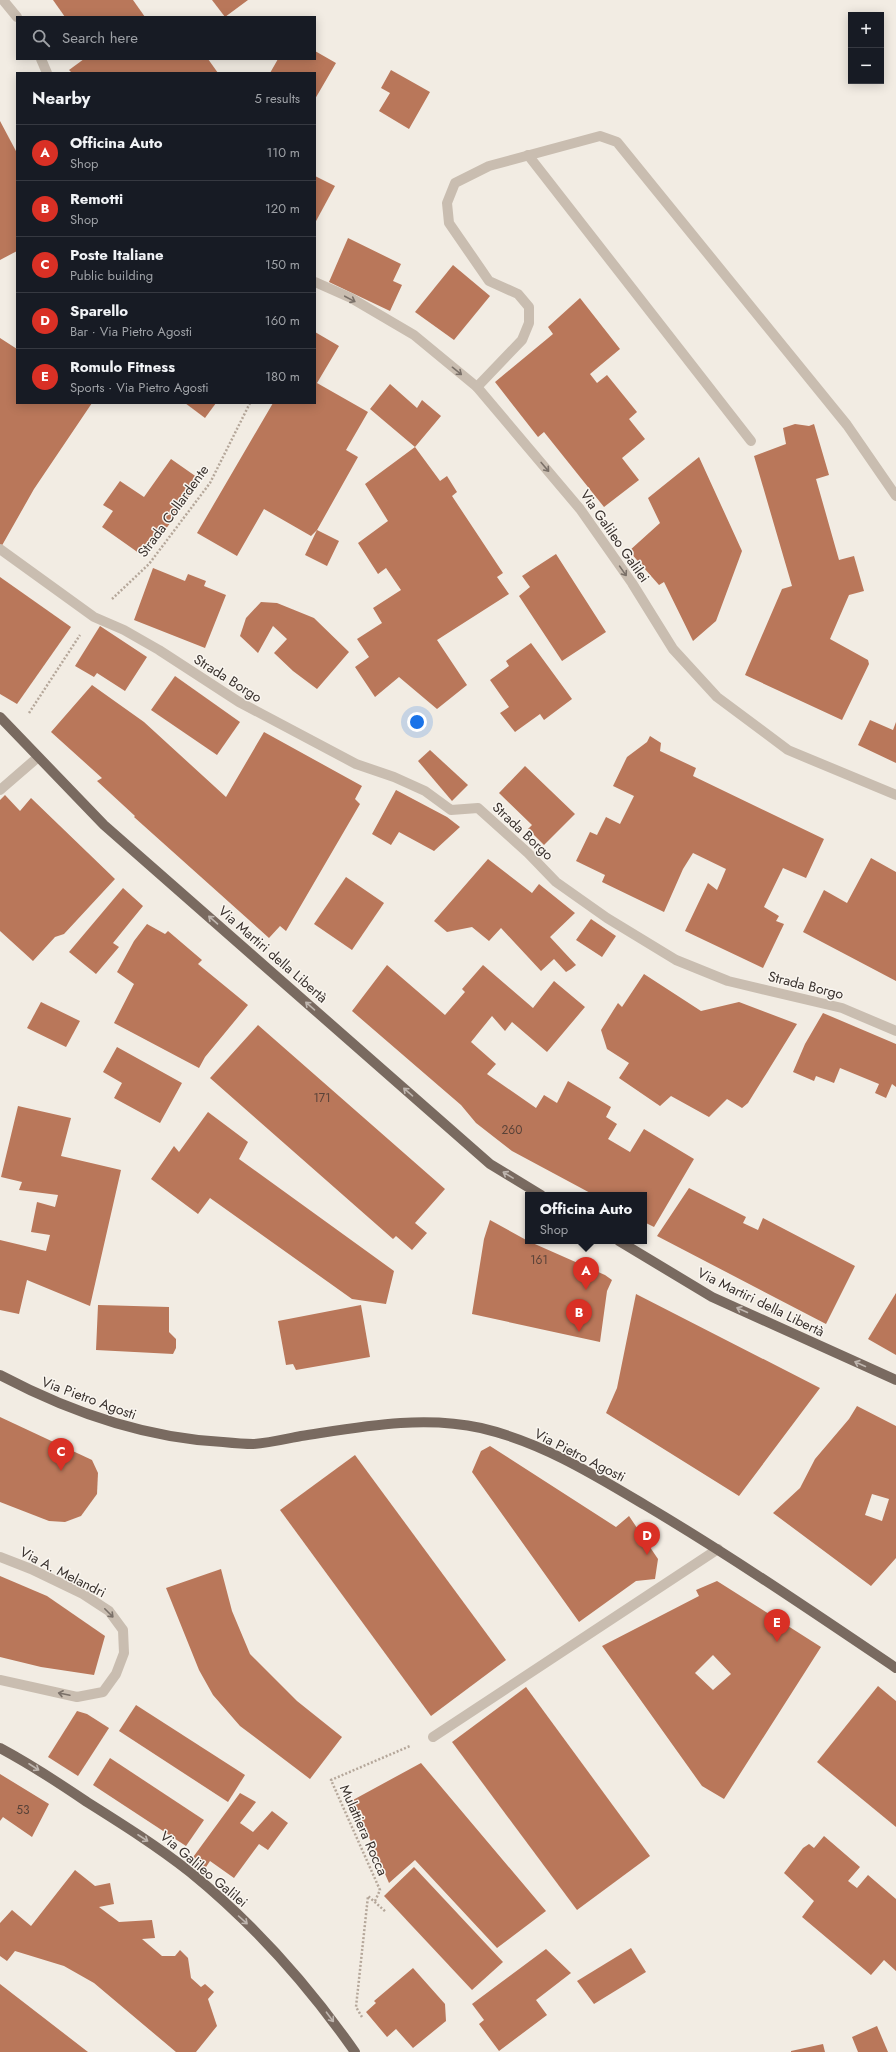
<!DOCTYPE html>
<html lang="en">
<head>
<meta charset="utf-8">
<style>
	body { margin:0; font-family:Jost,sans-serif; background:#20242c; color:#f1f3f6 }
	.controls { position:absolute; right:12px; top:12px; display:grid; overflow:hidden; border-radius:0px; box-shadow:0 2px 10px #0003 }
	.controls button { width:36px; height:36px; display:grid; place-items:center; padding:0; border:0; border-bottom:1px solid #363941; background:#171b24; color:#f1f3f6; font:20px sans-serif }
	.you { position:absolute; left:417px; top:722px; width:14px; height:14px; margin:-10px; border:3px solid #fff; border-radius:50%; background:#1a73e8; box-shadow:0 0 0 6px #1a73e833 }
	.badge { display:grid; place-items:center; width:26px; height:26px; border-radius:50%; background:#d93025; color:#fff; font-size:13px; font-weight:700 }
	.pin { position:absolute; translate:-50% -33px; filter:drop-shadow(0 1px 2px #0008) }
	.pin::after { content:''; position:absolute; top:21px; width:14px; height:12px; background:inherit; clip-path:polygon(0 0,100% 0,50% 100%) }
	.popup { position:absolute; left:525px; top:1192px; width:122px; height:52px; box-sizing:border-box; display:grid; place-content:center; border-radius:0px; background:#171b24; filter:drop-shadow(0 1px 3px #0005); font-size:13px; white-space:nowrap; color:#9ea1a6 }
	.popup b { font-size:15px; color:#f1f3f6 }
	.popup::after { content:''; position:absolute; left:50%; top:100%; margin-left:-8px; border:8px solid transparent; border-top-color:#171b24 }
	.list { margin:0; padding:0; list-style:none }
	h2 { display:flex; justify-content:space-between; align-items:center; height:52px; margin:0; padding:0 16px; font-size:17px }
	h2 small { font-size:13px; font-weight:400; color:#9ea1a6 }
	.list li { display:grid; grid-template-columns:26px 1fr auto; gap:12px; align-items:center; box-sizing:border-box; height:56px; padding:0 16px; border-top:1px solid #363941 }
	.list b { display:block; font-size:15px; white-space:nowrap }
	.list p { margin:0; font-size:13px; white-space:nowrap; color:#9ea1a6 }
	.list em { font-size:13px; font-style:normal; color:#9ea1a6 }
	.icon { flex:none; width:22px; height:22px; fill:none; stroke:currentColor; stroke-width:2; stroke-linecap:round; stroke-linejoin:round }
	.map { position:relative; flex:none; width:896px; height:2052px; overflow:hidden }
	.search { position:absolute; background:#171b24; box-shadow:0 2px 10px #0003; left:16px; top:16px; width:300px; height:44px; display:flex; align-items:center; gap:10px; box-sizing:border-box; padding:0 14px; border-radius:0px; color:#9ea1a6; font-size:15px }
	.panel { position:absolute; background:#171b24; box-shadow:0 2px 10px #0003; left:16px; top:72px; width:300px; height:332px; border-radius:0px }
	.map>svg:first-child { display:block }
	.building { fill:#b9775a; fill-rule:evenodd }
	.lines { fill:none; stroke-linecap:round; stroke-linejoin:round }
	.path { stroke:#b5a79a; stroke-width:2.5; stroke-dasharray:2 2; stroke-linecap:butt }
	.minor { stroke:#c9bdb0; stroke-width:10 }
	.major { stroke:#796a60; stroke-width:10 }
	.oneway { stroke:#7a7068 }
	.oneway2 { stroke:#bfb6af }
	.labels { text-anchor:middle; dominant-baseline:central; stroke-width:3; stroke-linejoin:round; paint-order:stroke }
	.number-label { font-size:12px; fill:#594238 }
	.street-label { font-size:14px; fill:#39312d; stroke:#f9f5ef }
</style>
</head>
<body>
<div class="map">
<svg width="896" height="2052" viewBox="0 0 896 2052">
	<rect width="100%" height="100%" fill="#f2ece3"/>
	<!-- building -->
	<g class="building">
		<polygon points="53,0 133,0 145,17 65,17"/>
		<polygon points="212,0 248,0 225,17"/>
		<polygon points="315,51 336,63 315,99 315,73 270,73 278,59 315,59"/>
		<polygon points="84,59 208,59 218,73 72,73 69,70"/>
		<polygon points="391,70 430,92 409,129 379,111 390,93 381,88"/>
		<polygon points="0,121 17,153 17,251 0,260"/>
		<polygon points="315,176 335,186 315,223"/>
		<polygon points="348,238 401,264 393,281 402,285 390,311 329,282"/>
		<polygon points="453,265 490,296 454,340 415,312"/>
		<polygon points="580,298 620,349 590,374 597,383 607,375 637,412 629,419 645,439 622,458 639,480 604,507 544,432 538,437 495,382 553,334 548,327"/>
		<polygon points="315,332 339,346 317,383 368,412 346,450 358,457 317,530 339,541 327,566 305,555 317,530 311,536 264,509 237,556 197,533 273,403 315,403"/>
		<polygon points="0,338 17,349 17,403 92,403 34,489 0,549"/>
		<polygon points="390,384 417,408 422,400 441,416 415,447 370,409"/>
		<polygon points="185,403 216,403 205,418"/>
		<polygon points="795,424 809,426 814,424 829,475 816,479 839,560 854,556 864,591 849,595 830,639 868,660 869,664 842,720 745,675 782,589 792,586 754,456 786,444 783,428"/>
		<polygon points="415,447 440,481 447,476 457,492 452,496 503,573 497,577 509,594 437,640 467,685 437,709 399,677 375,697 355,667 369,657 357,639 382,623 373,608 401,590 386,568 378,574 358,543 388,521 365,484"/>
		<polygon points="699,457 742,551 716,621 693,641 664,582 659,585 629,551 660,523 648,498"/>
		<polygon points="171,459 201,480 163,533 160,531 143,556 102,527 113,511 103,505 120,481 144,497"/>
		<polygon points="556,554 606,632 562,661 519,596 530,587 522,576"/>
		<polygon points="153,568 185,581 188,574 206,581 204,586 226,595 205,648 134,620"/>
		<polygon points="0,577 71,627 17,704 0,694"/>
		<polygon points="261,602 277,603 314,618 349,652 317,689 293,671 274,653 287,639 273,626 258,653 240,636 246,618"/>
		<polygon points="100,626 147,657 125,691 97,673 94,677 75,666"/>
		<polygon points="531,643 572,699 544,720 540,714 515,732 500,713 509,707 490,680 509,666 506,661"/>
		<polygon points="175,676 240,722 217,755 151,710"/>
		<polygon points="92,685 144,722 226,797 264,732 362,786 355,799 360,804 286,931 280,926 269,938 134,817 135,816 97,781 102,778 51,732"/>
		<polygon points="870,720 893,730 896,722 896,763 858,745"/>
		<polygon points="650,736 661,743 660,751 696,768 693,776 824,839 806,878 783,868 764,907 779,916 776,921 784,924 763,968 685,931 708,883 717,890 726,869 693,853 683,869 664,912 602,882 605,875 576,861 590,832 597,835 606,817 620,824 634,796 613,786 627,757 647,742"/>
		<polygon points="430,750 468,785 452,801 418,761"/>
		<polygon points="525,766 575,814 544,845 528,829 532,825 499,793"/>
		<polygon points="396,790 447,817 460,827 434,851 399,832 391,845 372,834"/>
		<polygon points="5,795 20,811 31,798 115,879 64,934 55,937 33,961 0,931 0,800"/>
		<polygon points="871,858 896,872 896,981 803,932 824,890 847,903"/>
		<polygon points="488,859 532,893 539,884 575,913 550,937 576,965 571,969 566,972 554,959 541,971 501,928 489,941 472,927 447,932 434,921"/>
		<polygon points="346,877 384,903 352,950 314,924"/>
		<polygon points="123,888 143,906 113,943 119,947 96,974 69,952"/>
		<polygon points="591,919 616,936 602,957 576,940"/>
		<polygon points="147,924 165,934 168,931 202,960 198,964 248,1005 205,1057 199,1068 114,1023 134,984 117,972 134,941"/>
		<polygon points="387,965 445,1015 465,992 462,989 483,965 533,1008 554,981 585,1007 547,1052 512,1022 505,1031 492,1016 471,1042 496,1064 487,1074 536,1108 544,1095 557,1103 568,1081 611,1107 606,1117 617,1124 608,1139 630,1152 644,1129 694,1159 654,1227 644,1222 644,1195 594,1195 512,1151 476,1123 461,1105 352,1011"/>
		<polygon points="644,974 701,1011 739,1002 797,1024 748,1103 742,1108 727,1099 709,1117 671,1096 660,1106 619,1078 629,1063 607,1049 601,1030 618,1003 622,1007"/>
		<polygon points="41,1002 80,1021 66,1047 27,1028"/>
		<polygon points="823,1013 896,1044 896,1087 892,1084 886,1098 875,1093 879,1084 840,1068 834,1083 816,1076 814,1081 793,1072 805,1044"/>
		<polygon points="258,1025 445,1189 415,1223 427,1233 412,1250 396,1236 393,1239 210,1078"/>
		<polygon points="117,1047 182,1083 160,1123 114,1098 122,1083 103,1072"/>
		<polygon points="18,1106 71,1118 61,1156 121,1170 90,1306 27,1280 19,1314 0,1310 0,1240 46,1251 50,1235 31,1232 37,1202 55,1207 58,1195 19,1190 22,1182 1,1177"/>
		<polygon points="208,1112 248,1142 239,1159 394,1271 386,1304 352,1299 210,1198 198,1214 151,1179 174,1146 179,1152"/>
		<polygon points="689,1188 746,1217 743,1223 758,1230 763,1218 855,1266 826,1324 657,1236"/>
		<polygon points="490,1220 528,1241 605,1275 612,1280 607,1291 600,1342 472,1314 484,1239"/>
		<polygon points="896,1293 896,1355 868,1339"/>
		<polygon points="636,1294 820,1388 739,1496 606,1413 617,1388"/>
		<polygon points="98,1305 169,1307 169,1332 176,1339 176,1348 173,1354 96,1350"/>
		<polygon points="361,1305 370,1357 296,1370 293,1364 286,1365 278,1321"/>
		<path d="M857 1406 896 1426V1558L871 1586 773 1513 800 1488 815 1459 849 1419ZM872 1494 889 1499 882 1521 865 1515Z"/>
		<polygon points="0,1417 92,1460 98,1473 97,1494 81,1516 65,1522 49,1521 0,1502"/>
		<polygon points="490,1446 616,1527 629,1516 658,1559 655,1579 636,1581 579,1622 472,1472 481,1451"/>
		<polygon points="355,1455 506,1660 431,1716 280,1510"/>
		<polygon points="221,1569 232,1611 250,1654 297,1701 342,1737 310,1779 240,1726 213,1695 199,1670 166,1588"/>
		<polygon points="0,1576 47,1596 105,1636 94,1675 41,1667 0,1657"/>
		<path d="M717 1581 821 1647 724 1799 702 1786 602 1646 699 1596 696 1590ZM713 1655 731 1674 713 1690 695 1673Z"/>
		<polygon points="878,1686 896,1701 896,1827 817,1762"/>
		<polygon points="526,1687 650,1856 577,1910 452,1742"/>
		<polygon points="136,1705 245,1775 228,1802 119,1731"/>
		<polygon points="77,1711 87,1714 109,1728 78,1776 48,1757"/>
		<polygon points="110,1758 204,1820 186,1846 93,1785"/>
		<polygon points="421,1763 546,1911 497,1948 415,1860 389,1883 353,1800"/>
		<polygon points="0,1774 49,1804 32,1837 3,1817 0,1821"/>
		<polygon points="240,1793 256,1802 240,1823 253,1832 272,1811 288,1823 268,1850 259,1844 234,1878 210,1861 204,1870 191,1860"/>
		<polygon points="824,1836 860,1867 848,1881 857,1888 868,1875 896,1899 896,1971 884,1960 871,1975 802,1917 814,1901 784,1873 803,1848 809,1844 814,1848"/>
		<polygon points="414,1867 503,1962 472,1990 384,1896"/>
		<polygon points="75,1870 95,1886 110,1883 114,1904 99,1907 119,1922 152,1920 155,1938 142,1939 162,1956 175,1956 180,1950 188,1958 191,1978 201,1987 205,1984 214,1992 208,1999 217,2026 196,2052 176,2052 94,1983 64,1966 15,1951 7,1961 0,1956 0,1923 12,1910 31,1926"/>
		<polygon points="631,1948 646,1972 594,2004 577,1981"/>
		<polygon points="546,1949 571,1973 536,2000 547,2015 499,2051 479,2024 484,2020 472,2004"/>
		<polygon points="413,1968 445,2004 446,2021 413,2048 396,2029 387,2037 366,2012 376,2003 374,2001"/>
		<polygon points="0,1984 88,2052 0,2052"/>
		<polygon points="877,2026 888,2052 858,2052 852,2037"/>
		<polygon points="823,2044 825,2052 791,2052 791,2051"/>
	</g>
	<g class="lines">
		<!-- path -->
		<g class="path">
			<polyline points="112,599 149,564 210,483 250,403"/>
			<polyline points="29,713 80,635"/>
			<polyline points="375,1901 380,1890 331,1780 410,1746"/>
			<polyline points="362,2017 356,2007 368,1896 386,1912"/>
		</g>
		<!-- minor -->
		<g class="minor">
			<polyline points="3,0 17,17"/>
			<polyline points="41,59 47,73"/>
			<polyline points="528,155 751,441"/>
			<polyline points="315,282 351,298 414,335 477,387 580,509 632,583 673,649 717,697 788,750 896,795"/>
			<polyline points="477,387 522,340 529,323 529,307 518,294 489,281 449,223 447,203 455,183 489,166 600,136 617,142 847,425 896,496"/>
			<polyline points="0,549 94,617 124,630 159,650 239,702 356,764 394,777 425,791 451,810 478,808 528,853 556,882 607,918 676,960 728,981 842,1008 896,1031"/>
			<polyline points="0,790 37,758"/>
			<polyline points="0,1557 31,1569 83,1594 109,1611 123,1630 124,1653 116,1674 103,1692 77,1697 0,1680"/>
			<polyline points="433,1737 718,1549"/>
		</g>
		<!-- major -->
		<g class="major">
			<polyline points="0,717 104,825 490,1164 541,1195"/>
			<polyline points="619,1241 712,1297 896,1380"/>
			<path d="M0 1375C70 1412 144 1438 223 1442 233 1443 243 1444 253 1444 269 1443 285 1439 301 1436 361 1427 421 1415 481 1428 541 1442 593 1474 645 1505 731 1556 813 1612 896 1668"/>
			<path d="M0 1748C30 1764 59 1783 87 1802 122 1824 157 1846 190 1872 254 1924 308 1985 355 2052"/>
		</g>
	</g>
	<!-- one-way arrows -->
	<defs><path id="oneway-shaft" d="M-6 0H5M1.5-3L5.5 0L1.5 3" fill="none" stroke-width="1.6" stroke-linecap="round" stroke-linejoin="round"/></defs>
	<g class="oneway">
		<use href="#oneway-shaft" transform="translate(350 299) rotate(28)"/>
		<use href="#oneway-shaft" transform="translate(457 371) rotate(39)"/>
		<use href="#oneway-shaft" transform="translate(545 467) rotate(50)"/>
		<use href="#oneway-shaft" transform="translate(623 571) rotate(55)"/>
		<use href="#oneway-shaft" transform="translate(109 1613) rotate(45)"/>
		<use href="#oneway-shaft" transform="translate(64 1694) rotate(-168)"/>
	</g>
	<g class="oneway2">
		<use href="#oneway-shaft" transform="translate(213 920) rotate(-139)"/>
		<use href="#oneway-shaft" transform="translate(310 1006) rotate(-139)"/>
		<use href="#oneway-shaft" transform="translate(408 1092) rotate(-139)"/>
		<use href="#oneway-shaft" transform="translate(508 1175) rotate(-149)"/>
		<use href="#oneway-shaft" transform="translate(742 1310) rotate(-156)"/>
		<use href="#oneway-shaft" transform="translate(860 1364) rotate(-156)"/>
		<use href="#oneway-shaft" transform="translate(34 1767) rotate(33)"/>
		<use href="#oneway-shaft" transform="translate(143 1838) rotate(33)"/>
		<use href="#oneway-shaft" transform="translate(243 1920) rotate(42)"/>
		<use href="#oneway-shaft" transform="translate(330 2017) rotate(53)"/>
	</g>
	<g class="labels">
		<!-- number labels -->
		<g class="number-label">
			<text x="322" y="1098">171</text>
			<text x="512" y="1130">260</text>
			<text x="539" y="1260">161</text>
			<text x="23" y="1810">53</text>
		</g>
		<!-- street labels -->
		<g class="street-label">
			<text transform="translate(173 511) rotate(-54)">Strada Collardente</text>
			<text transform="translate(615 536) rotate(55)">Via Galileo Galilei</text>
			<text transform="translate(228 678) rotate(32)">Strada Borgo</text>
			<text transform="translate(523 831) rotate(43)">Strada Borgo</text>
			<text transform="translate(273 954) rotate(41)">Via Martiri della Libertà</text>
			<text transform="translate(806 985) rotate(14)">Strada Borgo</text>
			<text transform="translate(761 1302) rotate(26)">Via Martiri della Libertà</text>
			<text transform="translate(89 1398) rotate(20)">Via Pietro Agosti</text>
			<text transform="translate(580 1455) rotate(27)">Via Pietro Agosti</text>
			<text transform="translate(63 1572) rotate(27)">Via A. Melandri</text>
			<text transform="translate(364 1830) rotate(66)">Mulattiera Rocca</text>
			<text transform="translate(204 1869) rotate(40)">Via Galileo Galilei</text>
		</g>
	</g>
</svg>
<div class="controls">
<button>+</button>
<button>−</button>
</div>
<div class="you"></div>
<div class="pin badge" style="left:586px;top:1290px">A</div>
<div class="popup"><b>Officina Auto</b>Shop</div>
<div class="pin badge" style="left:579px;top:1332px">B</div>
<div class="pin badge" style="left:61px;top:1471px">C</div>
<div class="pin badge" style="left:647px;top:1555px">D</div>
<div class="pin badge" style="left:777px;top:1642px">E</div>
<div class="search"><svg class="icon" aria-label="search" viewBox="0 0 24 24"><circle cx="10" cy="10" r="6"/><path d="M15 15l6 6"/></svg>Search here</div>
<section class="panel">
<h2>Nearby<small>5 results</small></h2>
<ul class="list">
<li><span class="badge">A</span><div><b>Officina Auto</b><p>Shop</p></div><em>110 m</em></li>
<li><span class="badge">B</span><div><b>Remotti</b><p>Shop</p></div><em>120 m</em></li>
<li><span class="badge">C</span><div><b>Poste Italiane</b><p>Public building</p></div><em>150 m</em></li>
<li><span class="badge">D</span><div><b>Sparello</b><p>Bar · Via Pietro Agosti</p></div><em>160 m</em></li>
<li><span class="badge">E</span><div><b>Romulo Fitness</b><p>Sports · Via Pietro Agosti</p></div><em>180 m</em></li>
</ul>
</section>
</div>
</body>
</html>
